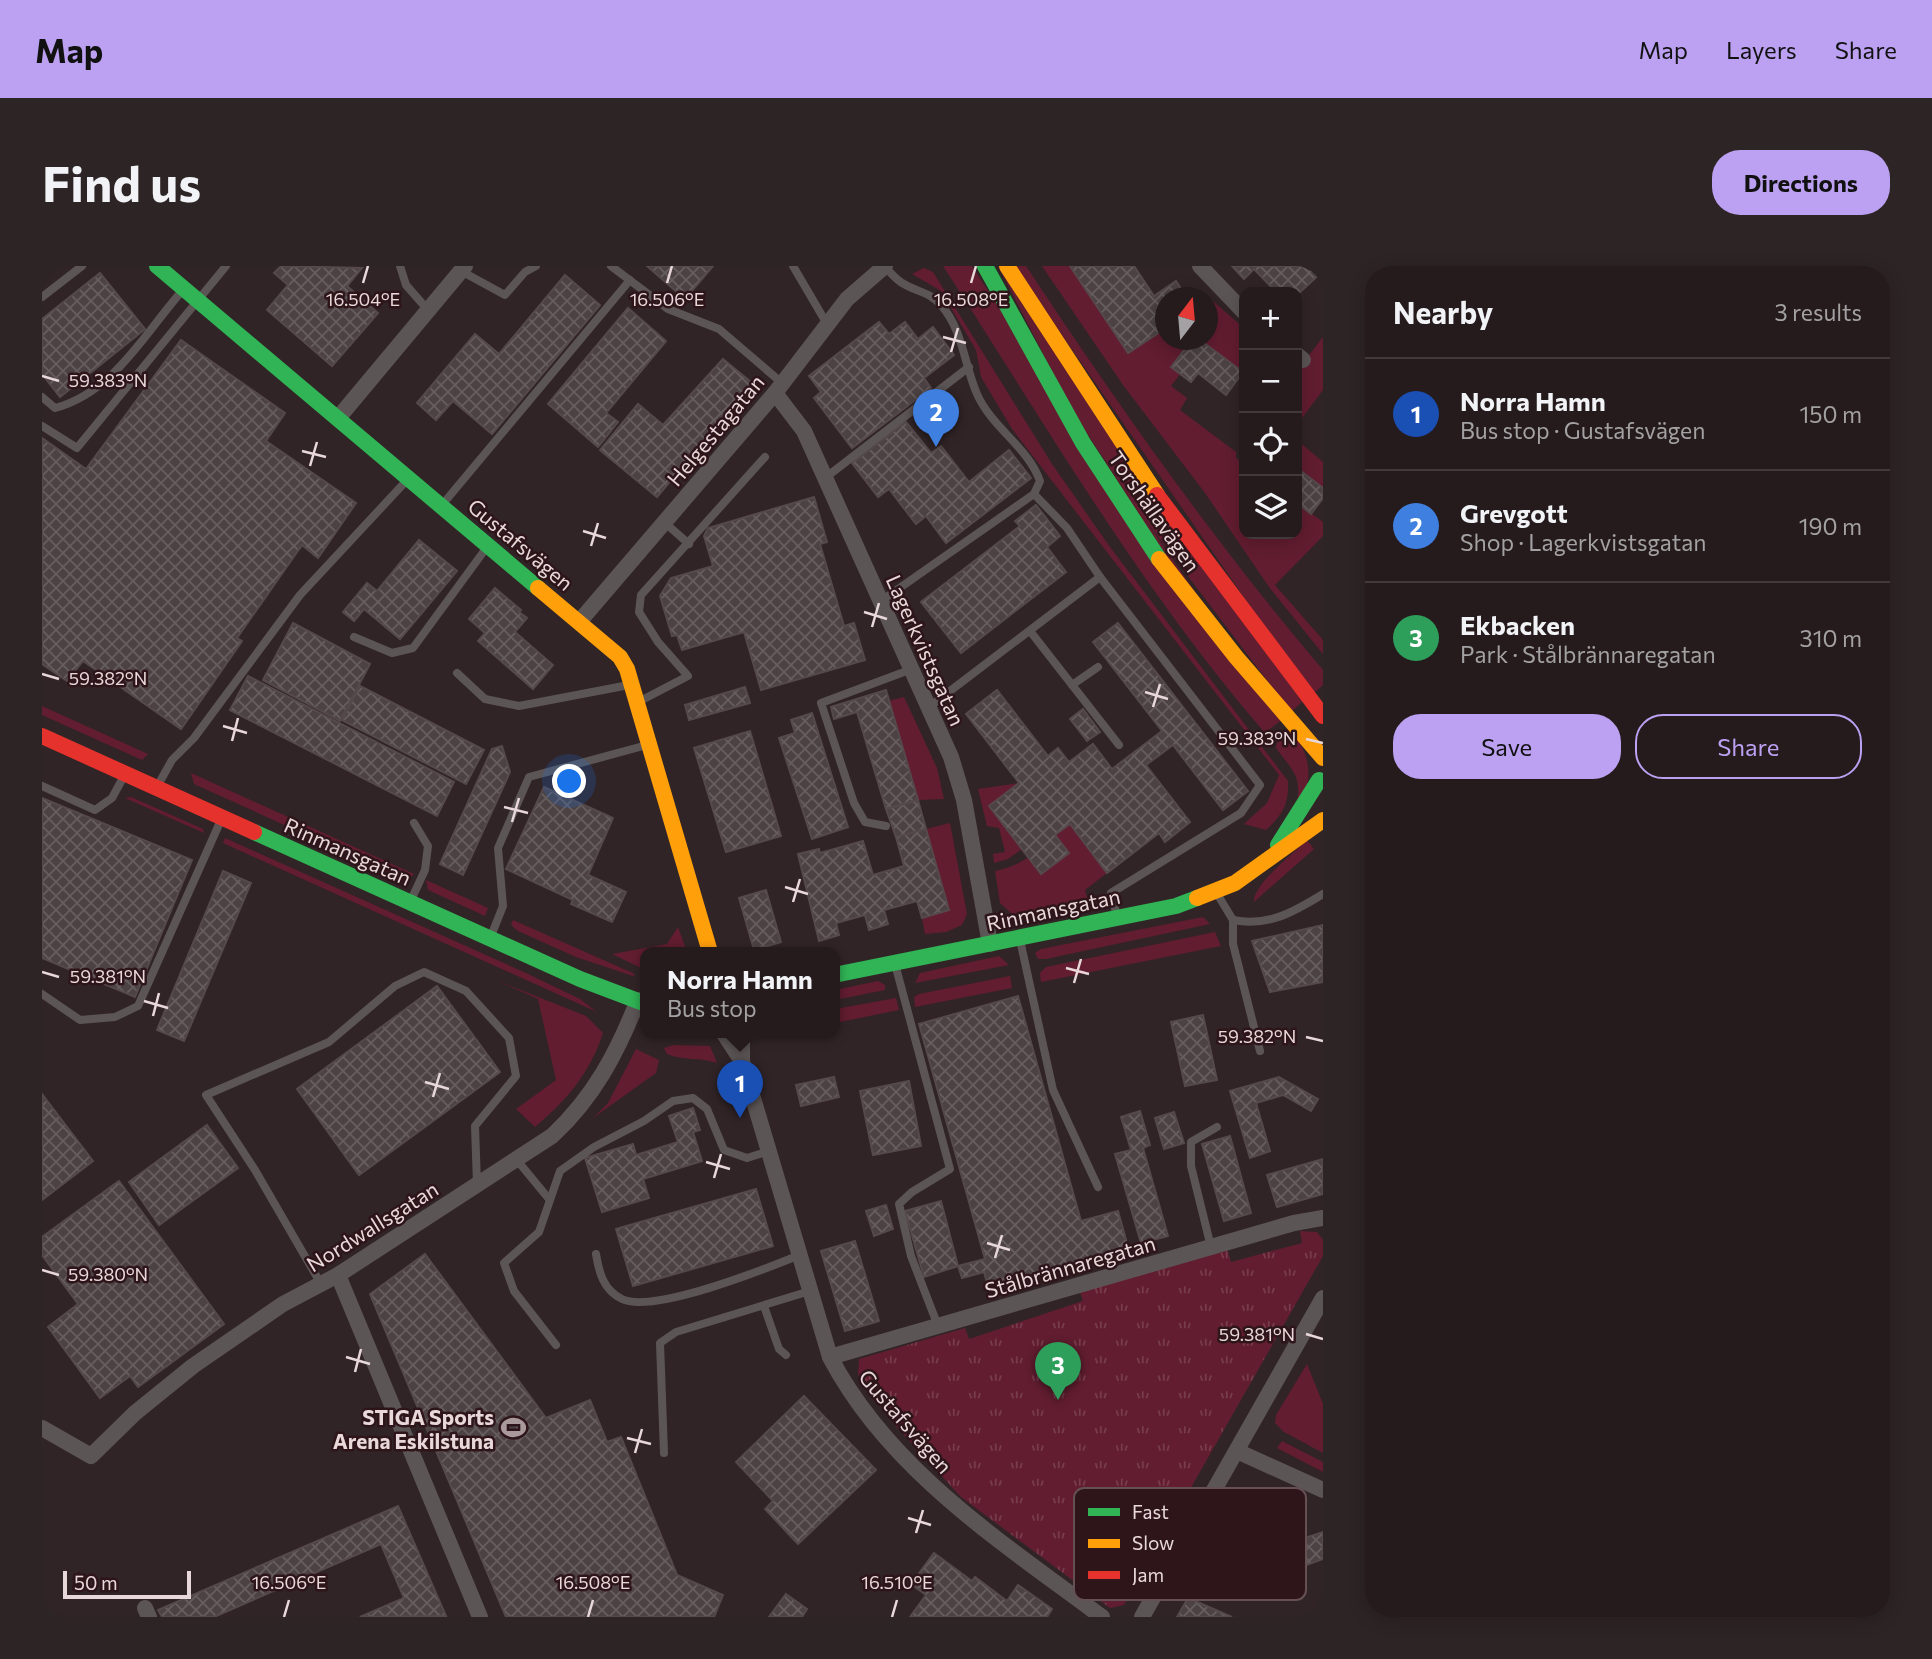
<!DOCTYPE html>
<html lang="en">
<head>
<meta charset="utf-8">
<style>
	body { margin:0; font-family:Commissioner,sans-serif; background:#2d2425; color:#f1f3f6 }
	.controls { position:absolute; right:21px; top:21px; display:grid; overflow:hidden; border-radius:14px; box-shadow:0 4px 18px #0003 }
	.controls button { width:63px; height:63px; display:grid; place-items:center; padding:0; border:0; border-bottom:2px solid #42393b; background:#251b1c; color:#f1f3f6; font:35px sans-serif }
	.compass { position:absolute; left:1113px; top:21px; width:63px; height:63px; border-radius:50%; background:#251b1c; box-shadow:0 4px 18px #0003; rotate:16deg }
	.scale { position:absolute; left:21px; bottom:18px; width:128px; box-sizing:border-box; padding-left:7px; border:4px solid #e9d8da; border-top:0; font-size:19px; line-height:24px; white-space:nowrap; color:#e9d8da; -webkit-text-stroke:5px #2d151a; paint-order:stroke }
	.you { position:absolute; left:528px; top:516px; width:24px; height:24px; margin:-18px; border:5px solid #fff; border-radius:50%; background:#1a73e8; box-shadow:0 0 0 10px #1a73e833 }
	.badge { display:grid; place-items:center; width:46px; height:46px; border-radius:50%; background:#bca0f2; color:#fff; font-size:23px; font-weight:700 }
	.pin { position:absolute; translate:-50% -58px; filter:drop-shadow(0 2px 4px #0008) }
	.pin::after { content:''; position:absolute; top:37px; width:24px; height:21px; background:inherit; clip-path:polygon(0 0,100% 0,50% 100%) }
	.popup { position:absolute; left:598px; top:681px; width:200px; height:91px; box-sizing:border-box; display:grid; place-content:center; border-radius:14px; background:#251b1c; filter:drop-shadow(0 2px 5px #0005); font-size:23px; white-space:nowrap; color:#a3a1a3 }
	.popup b { font-size:26px; color:#f1f3f6 }
	.popup::after { content:''; position:absolute; left:50%; top:100%; margin-left:-14px; border:14px solid transparent; border-top-color:#251b1c }
	.list { margin:0; padding:0; list-style:none }
	h2 { display:flex; justify-content:space-between; align-items:center; height:91px; margin:0; padding:0 28px; font-size:30px }
	h2 small { font-size:23px; font-weight:400; color:#a3a1a3 }
	.list li { display:grid; grid-template-columns:46px 1fr auto; gap:21px; align-items:center; box-sizing:border-box; height:112px; padding:0 28px; border-top:2px solid #42393b }
	.list b { display:block; font-size:26px; white-space:nowrap }
	.list p { margin:0; font-size:23px; white-space:nowrap; color:#a3a1a3 }
	.list em { font-size:23px; font-style:normal; color:#a3a1a3 }
	.actions { display:flex; gap:14px; padding:21px 28px }
	.actions a { flex:1; padding:16px 0; border:2px solid #bca0f2; border-radius:28px; text-align:center; font-size:24px; color:#bca0f2 }
	.actions .main { background:#bca0f2; color:#111 }
	.icon { flex:none; width:38px; height:38px; fill:none; stroke:currentColor; stroke-width:2; stroke-linecap:round; stroke-linejoin:round }
	.map { position:relative; flex:none; width:1281px; height:1351px; overflow:hidden; border-radius:28px }
	header { display:flex; align-items:center; gap:42px; box-sizing:border-box; height:98px; padding:0 35px; background:#bca0f2; color:#111 }
	header strong { font-size:33px }
	nav { display:flex; gap:38px; margin-inline-start:auto; font-size:24px }
	.intro { display:flex; align-items:center; justify-content:space-between; box-sizing:border-box; height:168px; padding:0 42px }
	h1 { margin:0; font-size:49px }
	.button { padding:18px 32px; border-radius:28px; background:#bca0f2; color:#111; font-size:24px; font-weight:700 }
	main { display:flex; gap:42px; padding:0 42px }
	aside { flex:1; background:#251b1c; border-radius:28px; box-shadow:0 4px 18px #0003 }
	.map>svg:first-child { display:block }
	.grass { fill:#621d30 }
	.park { fill:url(#park-tufts) }
	.building { fill:url(#building-cross-hatch); stroke:#55494b; stroke-width:2 }
	.lines { fill:none; stroke-linecap:round; stroke-linejoin:round }
	.lane { stroke:#5c5556; stroke-width:8 }
	.street { stroke:#5c5556; stroke-width:16 }
	.fast { stroke:#30b455; stroke-width:16 }
	.slow { stroke:#ff9f0a; stroke-width:16 }
	.jam { stroke:#e5322d; stroke-width:16 }
	.ticks { fill:none; stroke:#e9d8da; stroke-width:2.5 }
	.labels { text-anchor:middle; dominant-baseline:central; stroke-width:5; stroke-linejoin:round; paint-order:stroke }
	.street-label { font-size:21px; fill:#e9d8da; stroke:#2d151a }
	.poi-label { font-size:21px; font-weight:bold; fill:#e9d8da; stroke:#2d151a; text-anchor:end }
	.key { fill:#2d151a; stroke:#655054; stroke-width:2 }
	.key-label { font-size:19px; fill:#e9d8da }
	.ticks-label { font-size:18px; text-anchor:middle; fill:#e9d8da; stroke:#2d151a; stroke-width:5; stroke-linejoin:round; paint-order:stroke }
</style>
</head>
<body>
<header>
<strong>Map</strong>
<nav><a>Map</a><a>Layers</a><a>Share</a></nav>
</header>
<div class="intro"><h1>Find us</h1><a class="button">Directions</a></div>
<main>
<div class="map">
<svg width="1281" height="1351" viewBox="0 0 1281 1351">
	<defs>
		<pattern id="park-tufts" width="24" height="20" patternUnits="userSpaceOnUse" patternTransform="scale(1.75)"><rect width="24" height="20" fill="#621d30"/><path d="M3 7l-1-3M5 7V3M7 7l1-3M15 17l-1-3M17 17v-4M19 17l1-3" fill="none" stroke="#783d4d"/></pattern>
		<pattern id="building-cross-hatch" width="8" height="8" patternUnits="userSpaceOnUse" patternTransform="scale(1.75)"><rect width="8" height="8" fill="#4c4244"/><path d="M0 0l8 8M0 8l8-8" fill="none" stroke="#665d5e"/></pattern>
	</defs>
	<rect width="100%" height="100%" fill="#312426"/>
	<!-- grass -->
	<g class="grass">
		<path d="M901 0H930L965 54 1241 453 1223 467C1099 324 1004 159 901 0Z"/>
		<polygon points="956,0 1260,436 1249,446 1098,247 1032,148"/>
		<path d="M972 0H984C1076 139 1173 277 1281 404V419L1270 429Z"/>
		<polygon points="1000,0 1028,0 1086,87 1123,62 1124,74 1150,74 1129,100 1138,108 1129,120 1145,132 1138,144 1194,186 1194,192 1202,198 1202,268 1255,268 1255,237 1281,256 1281,270 1233,319 1281,374 1281,388 1227,321 1163,227 1081,119"/>
		<path d="M882 2 891 6 1010 198 1068 281 1246 515C1247 538 1241 548 1224 564L1202 558 1225 537 1237 509 970 163 939 111 934 84 899 25 870 8Z"/>
		<polygon points="1165,30 1202,62 1202,117 1196,113 1201,106 1158,74 1166,74"/>
		<polygon points="1281,71 1281,124 1257,156 1255,105"/>
		<polygon points="1255,174 1281,196 1281,222 1255,202"/>
		<polygon points="862,431 895,502 902,533 876,534 847,435"/>
		<polygon points="0,440 106,488 100,494 0,449"/>
		<path d="M1250 464C1266 487 1275 513 1255 536 1260 509 1249 503 1234 482L1235 477Z"/>
		<polygon points="149,507 372,608 366,615 152,518"/>
		<polygon points="977,517 980,583 966,593 952,597 951,588 963,586 957,562 945,560 936,523"/>
		<polygon points="89,531 161,563 162,567 83,532"/>
		<polygon points="908,557 925,648 920,659 904,666 883,668 880,652 907,644 884,563"/>
		<path d="M1028 558 1065 607 1043 624 1047 637 979 649 969 647 958 637 953 605C986 599 1002 577 1028 558Z"/>
		<polygon points="183,572 484,707 538,733 555,746 181,577"/>
		<path d="M1265 574 1272 583 1212 636C1210 619 1251 588 1265 574Z"/>
		<polygon points="384,614 446,642 443,650 386,624"/>
		<polygon points="1161,651 1168,658 1004,693 996,693 993,687 999,683"/>
		<polygon points="471,654 593,708 591,710 534,691 476,665 469,659"/>
		<polygon points="636,661 645,686 604,686 603,704 570,688 625,678"/>
		<polygon points="1173,666 1179,680 999,716 998,707 1004,701"/>
		<polygon points="957,690 967,699 873,717 878,707"/>
		<polygon points="968,710 970,722 873,741 872,731 877,728"/>
		<path d="M456 715 544 750 561 767C548 807 525 834 493 861L474 843 514 814 496 733Z"/>
		<polygon points="836,715 843,719 843,724 793,734 793,724"/>
		<polygon points="854,732 857,744 793,757 793,743"/>
		<path d="M631 779 668 780 675 797C658 791 642 795 625 788L622 782Z"/>
		<polygon points="594,783 617,794 614,807 551,852 566,837"/>
		<polygon points="1265,1098 1281,1138 1281,1187 1242,1166 1233,1157 1234,1149"/>
		<polygon points="1240,1175 1281,1196 1281,1206 1235,1182"/>
	</g>
	<!-- park -->
	<polygon class="park" points="1258,965 1275,966 1281,974 1281,990 1082,1339 1068,1342 919,1231 853,1159 816,1109 817,1093 923,1062 927,1073 1041,1035 1038,1026 1185,983 1189,996 1260,977"/>
	<!-- building -->
	<g class="building">
		<polygon points="239,0 320,2 305,20 336,47 290,100 225,44 246,19 232,7"/>
		<polygon points="605,0 671,0 643,33"/>
		<polygon points="1028,0 1092,0 1112,30 1134,15 1145,32 1124,32 1124,62 1086,87"/>
		<polygon points="1190,0 1281,0 1281,5 1255,29 1255,26 1234,26 1212,3 1202,13"/>
		<polygon points="58,7 103,63 18,131 0,108 0,53"/>
		<polygon points="523,9 558,39 450,168 411,135 394,154 375,137 433,68 457,88"/>
		<polygon points="586,42 624,75 564,147 576,156 556,181 506,138"/>
		<polygon points="837,56 847,68 863,56 876,73 891,61 912,89 882,112 889,122 810,182 772,132 779,126 767,110"/>
		<polygon points="139,74 243,147 224,175 314,237 276,292 260,279 195,372 200,375 139,463 41,395 25,415 0,398 0,172 44,203"/>
		<polygon points="1150,74 1158,74 1201,106 1184,129 1156,107 1149,116 1129,101"/>
		<polygon points="681,93 710,117 615,231 558,184 596,138 621,159"/>
		<polygon points="864,156 889,187 899,180 927,216 967,184 989,212 904,277 884,250 874,258 847,223 836,231 810,197"/>
		<polygon points="1255,202 1281,222 1281,232 1269,248 1255,237"/>
		<polygon points="772,231 785,276 778,278 802,360 812,357 823,394 719,424 702,366 640,384 635,369 630,370 618,330 629,312 671,300 662,270 666,262"/>
		<polygon points="994,239 1018,270 1005,281 1024,306 919,387 879,336 978,260 973,255"/>
		<polygon points="377,274 415,305 358,373 322,343 312,355 301,346 325,317 335,325"/>
		<polygon points="453,322 479,344 477,346 485,352 473,366 511,399 491,423 436,375 443,367 427,353"/>
		<polygon points="251,357 328,398 298,455 221,414"/>
		<polygon points="1076,357 1206,525 1181,544 1131,479 1104,499 1148,556 1123,576 1117,567 1065,607 1028,558 1013,569 1027,587 999,608 947,540 977,517 924,448 955,424 1006,490 1016,482 1027,496 1051,478 1070,503 1120,465 1051,376"/>
		<polygon points="206,410 412,516 395,550 188,444"/>
		<polygon points="318,420 442,484 424,518 300,454"/>
		<polygon points="703,421 708,437 647,454 643,439"/>
		<polygon points="844,424 876,534 844,543 815,446 792,453 789,441"/>
		<polygon points="1041,443 1058,466 1045,475 1028,453"/>
		<polygon points="770,447 806,561 770,573 737,472 753,467 749,454"/>
		<polygon points="708,465 739,570 684,586 652,482"/>
		<polygon points="460,480 468,506 421,609 398,598 450,483"/>
		<polygon points="502,521 571,552 546,609 584,626 570,656 529,638 531,634 464,603"/>
		<polygon points="0,532 150,594 93,731 0,692"/>
		<polygon points="876,534 884,563 854,571 844,543"/>
		<polygon points="884,563 907,644 880,652 875,635 842,644 846,658 827,664 823,649 794,657 797,669 777,675 756,588 777,583 778,587 821,575 831,609 862,600 854,571"/>
		<polygon points="181,605 209,617 142,775 115,764"/>
		<polygon points="724,624 739,676 712,684 697,632"/>
		<polygon points="1281,659 1281,716 1228,726 1210,675"/>
		<polygon points="395,720 458,806 317,909 255,823"/>
		<polygon points="976,730 1039,955 1076,945 1086,981 946,1020 942,1006 920,1012 916,1000 943,993 877,758"/>
		<polygon points="1161,749 1175,814 1143,820 1129,756"/>
		<polygon points="792,811 797,831 759,840 754,819"/>
		<polygon points="1237,811 1276,833 1269,845 1241,829 1214,837 1228,885 1208,892 1188,825"/>
		<polygon points="867,815 879,880 831,889 818,825"/>
		<polygon points="0,828 51,895 0,934"/>
		<polygon points="651,842 658,864 651,866 660,895 601,913 607,932 560,946 543,892 591,878 594,889 636,876 627,850"/>
		<polygon points="1098,845 1108,879 1101,882 1126,970 1099,977 1073,888 1089,884 1079,851"/>
		<polygon points="1132,846 1142,877 1122,883 1113,852"/>
		<polygon points="165,859 196,902 117,959 87,916"/>
		<polygon points="1188,870 1209,947 1182,955 1160,878"/>
		<polygon points="1281,893 1281,928 1235,941 1225,909"/>
		<polygon points="77,915 182,1058 96,1121 88,1110 58,1132 6,1061 36,1038 0,989 0,971"/>
		<polygon points="714,923 731,980 591,1020 574,963"/>
		<polygon points="899,935 916,1000 882,1011 863,945"/>
		<polygon points="844,939 851,963 832,970 824,945"/>
		<polygon points="813,975 837,1055 803,1065 779,985"/>
		<polygon points="383,988 504,1152 548,1134 565,1176 579,1171 635,1309 681,1329 672,1351 464,1351 328,1028"/>
		<polygon points="762,1130 834,1204 756,1278 723,1243 731,1235 694,1196"/>
		<polygon points="356,1240 404,1350 318,1351 362,1332 339,1278 172,1351 120,1351 116,1344"/>
		<polygon points="1281,1266 1281,1293 1190,1326 1186,1324 1178,1300"/>
		<polygon points="892,1287 930,1315 933,1311 965,1335 976,1319 1010,1343 1005,1351 868,1351 884,1329 869,1318"/>
		<polygon points="744,1328 765,1343 760,1351 727,1351"/>
		<polygon points="1146,1332 1190,1351 1135,1351"/>
	</g>
	<g class="lines">
		<!-- lane -->
		<g class="lane">
			<polyline points="358,0 364,19 386,44"/>
			<polyline points="569,0 626,43 677,63 740,117"/>
			<polyline points="751,0 785,58"/>
			<polyline points="419,5 463,29 483,6 494,0"/>
			<polyline points="0,31 40,0"/>
			<path d="M0 131 13 142C72 126 102 68 140 25"/>
			<polyline points="0,160 35,182 184,0"/>
			<polyline points="783,212 927,101"/>
			<polyline points="992,228 1025,262 1058,311 1218,519 1199,547 1069,627 1075,650"/>
			<polyline points="400,239 588,14"/>
			<polyline points="622,256 647,278"/>
			<path d="M839 335 992 228 998 215C986 181 950 162 935 128 922 98 921 64 899 39 888 26 875 26 862 18 855 15 848 6 842 0"/>
			<polyline points="988,365 1077,479"/>
			<polyline points="312,371 350,387 371,382 445,281"/>
			<polyline points="415,407 443,433 477,440 587,419"/>
			<polyline points="1030,419 1056,401"/>
			<polyline points="598,435 646,410 616,376 597,346 599,329 723,191"/>
			<polyline points="887,441 1058,311"/>
			<polyline points="116,519 130,494 152,472 258,329 366,213"/>
			<polyline points="0,520 53,544 70,532 82,510"/>
			<polyline points="844,560 823,556 812,537 779,437 870,403"/>
			<path d="M1174 626 1191 654C1226 661 1252 646 1281 628"/>
			<polyline points="369,634 383,604 386,580 372,557"/>
			<polyline points="1191,654 1191,678 1218,785"/>
			<polyline points="449,670 461,640 456,582 487,511 605,479"/>
			<polyline points="978,674 1011,824 1056,921"/>
			<polyline points="853,698 908,903 870,926 857,938 869,990 896,1060"/>
			<polyline points="0,728 38,754 73,751 96,740 179,554"/>
			<polyline points="474,893 507,933"/>
			<polyline points="1169,981 1149,900 1149,876 1175,861"/>
			<path d="M554 988C557 1006 561 1024 580 1033 611 1048 723 1003 758 989"/>
			<polyline points="279,1018 213,904 164,829 287,776 353,720 382,706 424,725 467,772 474,810 433,860 435,918"/>
			<polyline points="722,1040 737,1083 744,1089"/>
			<polyline points="514,1079 472,1025 462,997 497,966 518,905 552,881 602,855 631,835 651,832 665,843 682,884 705,892 727,885"/>
			<polyline points="622,1187 618,1077 634,1066 768,1025"/>
		</g>
		<!-- street -->
		<g class="street">
			<polyline points="1158,0 1202,46"/>
			<polyline points="1255,89 1261,94"/>
			<polyline points="733,127 762,165 909,491 922,534 948,678"/>
			<polyline points="297,151 423,0"/>
			<polyline points="537,356 733,127 805,33 843,0"/>
			<polyline points="681,766 700,795"/>
			<path d="M700 766V795L788 1091C847 1204 961 1277 1060 1351"/>
			<polyline points="296,1009 438,1351"/>
			<polyline points="788,1091 1252,957 1281,952"/>
			<path d="M0 1162 49 1190 93 1147 151 1100 241 1038 296 1009 510 870C552 831 575 787 596 734"/>
			<polyline points="1197,1186 1281,1224"/>
			<polyline points="103,1342 107,1351"/>
			<polyline points="1100,1351 1281,1032"/>
		</g>
		<!-- fast -->
		<g class="fast">
			<polyline points="115,0 496,322"/>
			<polyline points="943,0 1041,177 1117,293"/>
			<polyline points="212,566 538,713 604,738"/>
			<polyline points="1236,579 1277,514"/>
			<polyline points="792,709 1134,640 1155,632"/>
		</g>
		<!-- slow -->
		<g class="slow">
			<polyline points="965,0 1115,229"/>
			<polyline points="1117,293 1194,391 1281,492"/>
			<polyline points="496,322 578,391 585,403 668,686"/>
			<polyline points="1155,632 1193,617 1281,554"/>
		</g>
		<!-- jam -->
		<g class="jam">
			<polyline points="1115,229 1281,450"/>
			<polyline points="0,470 212,566"/>
		</g>
	</g>
	<!-- ticks -->
	<path class="ticks" d="M321 17 326 0M625 17 630 0M929 17 934 0M901 71 924 77M909 86 916 62M0 110 17 115M260 185 284 191M268 200 275 176M541 265 564 272M549 280 556 257M822 346 845 353M830 361 837 337M0 408 17 413M1103 426 1126 433M1111 441 1118 418M181 460 205 467M1264 473 1281 477M190 475 196 452M462 541 486 547M470 556 477 532M743 621 766 628M751 636 758 613M1024 702 1047 708M0 706 17 711M1032 717 1039 693M102 735 126 742M111 750 117 727M1264 771 1281 775M383 816 407 823M391 831 398 807M664 896 688 903M672 912 679 888M945 977 968 984M953 992 960 969M0 1004 17 1009M1264 1068 1281 1073M304 1091 328 1098M313 1106 319 1083M585 1172 609 1178M593 1187 600 1163M866 1252 889 1259M874 1267 881 1244M242 1351 247 1334M546 1351 551 1334M850 1351 855 1334"/>
	<!-- icons -->
	<defs>
		<symbol id="stadium-bare" viewBox="-9 -9 18 18"><path d="M0-5a6.5 5 0 1 0 0 10a6.5 5 0 1 0 0-10ZM-3.5-1.8h7v3.6h-7Z" fill="#a9999b" stroke="#2d151a" stroke-width="2.5" paint-order="stroke"/></symbol>
	</defs>
	<g fill-rule="evenodd">
		<use href="#stadium-bare" x="454" y="1144" width="35" height="35"/>
	</g>
	<g class="labels">
		<!-- street labels -->
		<g class="street-label">
			<text transform="translate(673 164) rotate(-50)">Helgestagatan</text>
			<text transform="translate(1113 245) rotate(55)">Torshällavägen</text>
			<text transform="translate(479 278) rotate(40)">Gustafsvägen</text>
			<text transform="translate(884 384) rotate(66)">Lagerkvistsgatan</text>
			<text transform="translate(306 585) rotate(24)">Rinmansgatan</text>
			<text transform="translate(1011 643) rotate(-12)">Rinmansgatan</text>
			<text transform="translate(330 960) rotate(-32)">Nordwallsgatan</text>
			<text transform="translate(1028 1000) rotate(-16)">Stålbrännaregatan</text>
			<text transform="translate(864 1155) rotate(49)">Gustafsvägen</text>
		</g>
		<!-- poi labels -->
		<g class="poi-label">
			<text x="452" y="1150">STIGA Sports<tspan x="452" dy="24">Arena Eskilstuna</tspan></text>
		</g>
	</g>
	<!-- legend -->
	<rect x="1032" y="1222" width="232" height="112" rx="10" class="key"/>
	<rect x="1046" y="1242" width="32" height="8" fill="#30b455"/>
	<rect x="1046" y="1273" width="32" height="9" fill="#ff9f0a"/>
	<rect x="1046" y="1305" width="32" height="8" fill="#e5322d"/>
	<g class="key-label">
		<text x="1090" y="1253">Fast</text>
		<text x="1090" y="1284">Slow</text>
		<text x="1090" y="1316">Jam</text>
	</g>
	<g class="ticks-label">
		<text x="321" y="40">16.504°E</text>
		<text x="625" y="40">16.506°E</text>
		<text x="929" y="40">16.508°E</text>
		<text x="66" y="121">59.383°N</text>
		<text x="66" y="419">59.382°N</text>
		<text x="1215" y="479">59.383°N</text>
		<text x="66" y="717">59.381°N</text>
		<text x="1215" y="777">59.382°N</text>
		<text x="66" y="1015">59.380°N</text>
		<text x="1215" y="1075">59.381°N</text>
		<text x="247" y="1323">16.506°E</text>
		<text x="551" y="1323">16.508°E</text>
		<text x="855" y="1323">16.510°E</text>
	</g>
</svg>
<div class="controls">
<button>+</button>
<button>−</button>
<button><svg class="icon" aria-label="locate" viewBox="0 0 24 24"><circle cx="12" cy="12" r="6"/><path d="M12 2v4M12 18v4M2 12h4M18 12h4"/></svg></button>
<button><svg class="icon" aria-label="layers" viewBox="0 0 24 24"><path d="M12 4l9 5-9 5-9-5zM3 14l9 5 9-5"/></svg></button>
</div>
<svg class="compass" viewBox="-18 -18 36 36"><path d="M0-13l5 13h-10z" fill="#e53935"/><path d="M0 13l5-13h-10z" fill="#a3a1a3"/></svg>
<div class="scale">50 m</div>
<div class="you"></div>
<div class="pin badge" style="left:698px;top:852px;background:#1a4fb4">1</div>
<div class="popup"><b>Norra Hamn</b>Bus stop</div>
<div class="pin badge" style="left:894px;top:181px;background:#3f7fe0">2</div>
<div class="pin badge" style="left:1016px;top:1134px;background:#2e9e5b">3</div>
</div>
<aside>
<h2>Nearby<small>3 results</small></h2>
<ul class="list">
<li><span class="badge" style="background:#1a4fb4">1</span><div><b>Norra Hamn</b><p>Bus stop · Gustafsvägen</p></div><em>150 m</em></li>
<li><span class="badge" style="background:#3f7fe0">2</span><div><b>Grevgott</b><p>Shop · Lagerkvistsgatan</p></div><em>190 m</em></li>
<li><span class="badge" style="background:#2e9e5b">3</span><div><b>Ekbacken</b><p>Park · Stålbrännaregatan</p></div><em>310 m</em></li>
</ul>
<div class="actions"><a class="main">Save</a><a>Share</a></div>
</aside>
</main>
</body>
</html>
